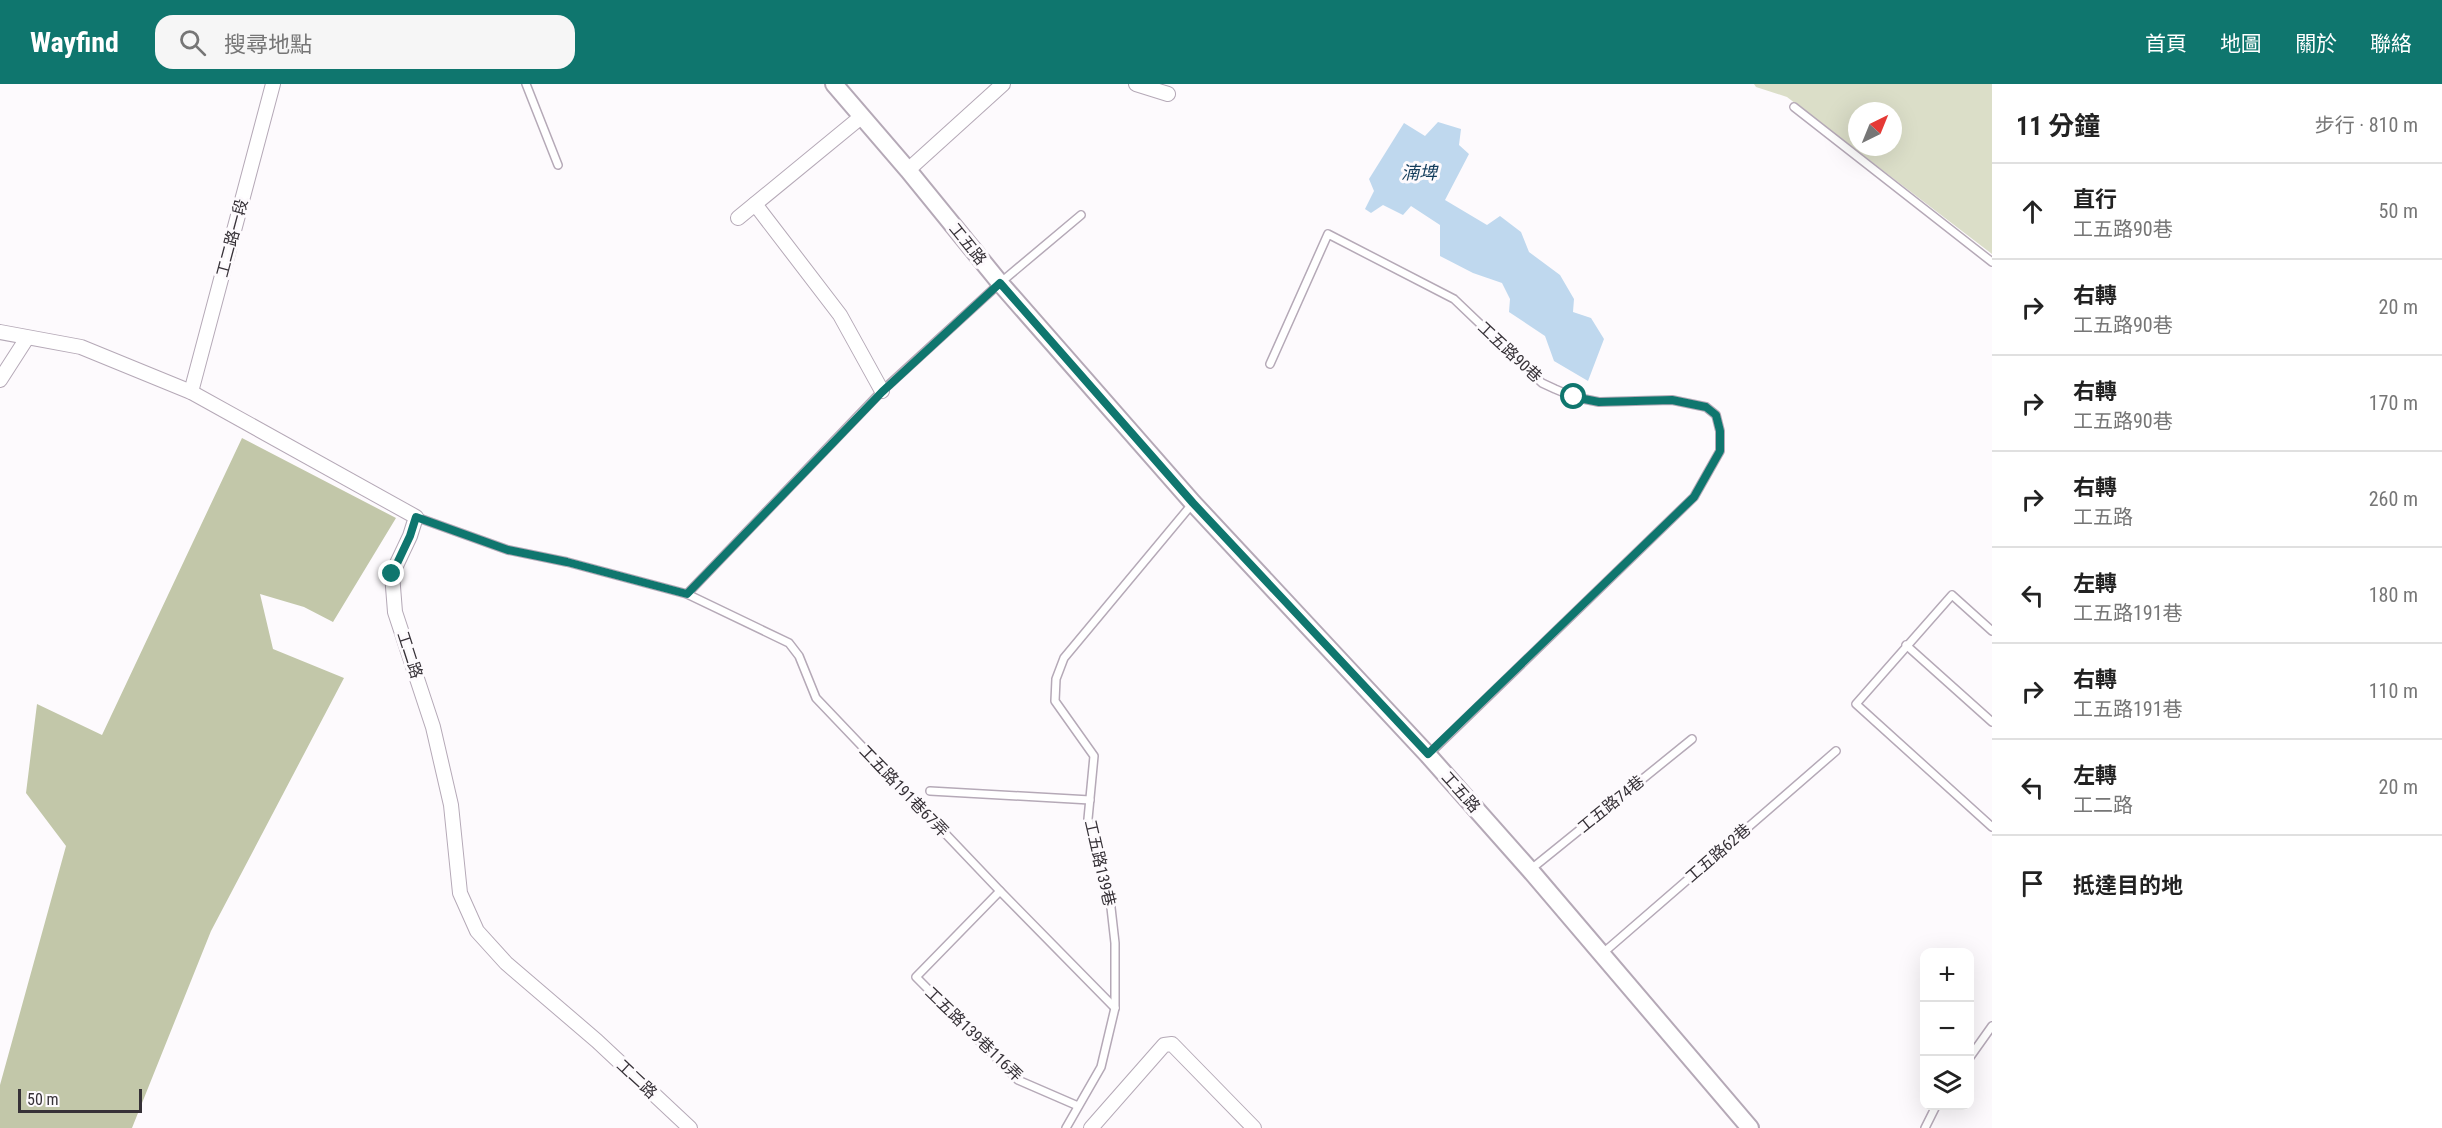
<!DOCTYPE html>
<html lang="zh-TW">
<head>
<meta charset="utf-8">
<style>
	body { margin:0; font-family:"Roboto Condensed","Noto Sans TC",sans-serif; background:#f6f6f6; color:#222 }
	.controls { position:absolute; right:18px; bottom:18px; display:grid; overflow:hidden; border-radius:12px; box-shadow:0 6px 24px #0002 }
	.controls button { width:54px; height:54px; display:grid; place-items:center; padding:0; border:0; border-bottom:2px solid #e0e0e0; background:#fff; color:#222; font:30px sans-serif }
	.compass { position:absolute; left:1848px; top:18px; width:54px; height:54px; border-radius:50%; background:#fff; box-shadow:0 6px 24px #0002; rotate:43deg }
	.scale { position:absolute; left:18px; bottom:15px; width:124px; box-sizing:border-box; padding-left:6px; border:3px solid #363137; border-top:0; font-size:16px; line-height:21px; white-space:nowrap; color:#363137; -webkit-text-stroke:4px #fdfafd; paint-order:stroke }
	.stop { position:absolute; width:18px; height:18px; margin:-14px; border:4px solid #0f766e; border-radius:50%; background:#fff }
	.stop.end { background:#0f766e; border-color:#fff; box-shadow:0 2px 6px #0008 }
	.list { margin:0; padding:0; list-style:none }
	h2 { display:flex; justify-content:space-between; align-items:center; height:78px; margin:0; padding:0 24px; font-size:26px }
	h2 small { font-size:20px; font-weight:400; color:#767676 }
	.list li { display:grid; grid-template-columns:39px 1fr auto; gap:18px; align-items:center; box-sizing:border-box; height:96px; padding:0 24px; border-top:2px solid #e0e0e0 }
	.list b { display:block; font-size:22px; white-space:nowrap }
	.list p { margin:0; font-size:20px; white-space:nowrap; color:#767676 }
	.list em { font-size:20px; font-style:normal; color:#767676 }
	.icon { flex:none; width:33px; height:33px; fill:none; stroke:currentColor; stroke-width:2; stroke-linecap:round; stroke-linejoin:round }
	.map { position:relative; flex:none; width:1992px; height:1044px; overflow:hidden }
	header { display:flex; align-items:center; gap:36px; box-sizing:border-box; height:84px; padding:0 30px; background:#0f766e; color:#fff }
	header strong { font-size:28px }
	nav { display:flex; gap:33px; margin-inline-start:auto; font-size:21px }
	.search { width:420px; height:54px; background:#f6f6f6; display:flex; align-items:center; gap:15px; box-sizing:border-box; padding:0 21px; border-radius:18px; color:#767676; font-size:22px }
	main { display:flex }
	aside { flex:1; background:#fff }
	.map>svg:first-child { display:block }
	.green { fill:#dbdec8; fill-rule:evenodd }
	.forest { fill:#c2c7a9 }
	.water { fill:#bfd8ee }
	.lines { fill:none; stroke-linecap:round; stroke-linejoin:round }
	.service-casing { stroke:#b5a9b7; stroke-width:10 }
	.minor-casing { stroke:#b5a9b7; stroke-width:16 }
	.tertiary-casing { stroke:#b5a9b7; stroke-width:20 }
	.service { stroke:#fff; stroke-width:7 }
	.minor { stroke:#fff; stroke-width:14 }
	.tertiary { stroke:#fff; stroke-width:16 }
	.route { stroke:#0f766e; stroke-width:8 }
	.labels { text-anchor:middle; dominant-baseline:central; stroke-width:6; stroke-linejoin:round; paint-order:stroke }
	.street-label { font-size:16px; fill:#363137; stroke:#fdfafd }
	.water-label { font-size:18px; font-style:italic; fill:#123c5b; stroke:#fdfafd }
</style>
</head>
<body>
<header>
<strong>Wayfind</strong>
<div class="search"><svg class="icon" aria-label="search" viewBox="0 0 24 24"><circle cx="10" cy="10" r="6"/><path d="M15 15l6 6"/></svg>搜尋地點</div>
<nav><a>首頁</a><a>地圖</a><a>關於</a><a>聯絡</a></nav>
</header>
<main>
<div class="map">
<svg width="1992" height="1044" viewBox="0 0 1992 1044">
	<rect width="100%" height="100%" fill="#fdfafd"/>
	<!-- green -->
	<path class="green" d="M1754 0H1992V170L1787 13 1756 3ZM1857 27H1893V63H1857Z"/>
	<!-- forest -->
	<polygon class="forest" points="242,354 396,434 333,538 304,523 260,510 273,565 344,594 211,847 132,1044 0,1044 0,1001 66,762 26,709 37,620 102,651"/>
	<!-- water -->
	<polygon class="water" points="1438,38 1461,45 1459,61 1469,70 1445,116 1487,141 1500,132 1521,148 1529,168 1560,191 1574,215 1573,228 1591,234 1604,255 1588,297 1554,277 1545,252 1509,228 1510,215 1502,199 1473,189 1440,172 1440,141 1411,122 1403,131 1383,121 1371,129 1365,125 1374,107 1369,95 1404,39 1425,52"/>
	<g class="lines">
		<defs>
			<g id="service">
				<polyline points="526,0 558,81"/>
				<polyline points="1794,23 1992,178"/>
				<polyline points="1270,280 1328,150 1454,215 1542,299 1555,305 1574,313 1599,318 1672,316 1706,323 1716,331 1720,347 1720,367 1694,413 1428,671"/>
				<polyline points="416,433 508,466 567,478 687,510 789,559 799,572 816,614 1000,807 1115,924"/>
				<polyline points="687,510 882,307 1000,199 1081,131"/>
				<polyline points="1992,547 1952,511 1856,620 1992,743"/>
				<polyline points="1906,561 1992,638"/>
				<polyline points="930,707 1090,716"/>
				<polyline points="1530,786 1692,655"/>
				<polyline points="1000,807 916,893 1018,996 1078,1022"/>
				<polyline points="1603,869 1836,667"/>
				<polyline points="1970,973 1992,942"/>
				<polyline points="1066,1044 1101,983 1115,924 1115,859 1109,806 1088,735 1094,672 1055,617 1056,595 1064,574 1193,419"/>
				<polyline points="1925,1044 1936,1022"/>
			</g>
			<g id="minor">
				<polyline points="1136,0 1168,10"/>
				<polyline points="908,86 1003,0"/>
				<polyline points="755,120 840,231 882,307"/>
				<polyline points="738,134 861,33"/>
				<polyline points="0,248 81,263 191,308 416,433 410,452 392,490 395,528 433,643 451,721 460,809 477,847 506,879 597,957 690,1044"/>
				<polyline points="0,296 27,254"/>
				<polyline points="191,308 273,0"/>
				<polyline points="1091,1044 1164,961 1172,960 1254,1044"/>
			</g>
			<polyline id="tertiary" points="834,0 908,86 1000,199 1193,419 1428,671 1530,786 1750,1044"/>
		</defs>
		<!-- service casing -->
		<use href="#service" class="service-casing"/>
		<!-- minor casing -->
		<use href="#minor" class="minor-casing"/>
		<!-- tertiary casing -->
		<use href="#tertiary" class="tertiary-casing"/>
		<!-- service -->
		<use href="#service" class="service"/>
		<!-- minor -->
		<use href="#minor" class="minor"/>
		<!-- tertiary -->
		<use href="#tertiary" class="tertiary"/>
	</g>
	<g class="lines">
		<!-- route -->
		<polyline class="route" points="392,490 410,452 416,433 508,466 567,478 687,510 882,308 1000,199 1193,419 1428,670 1694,413 1720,367 1720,347 1716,331 1706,323 1672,316 1599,318 1574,313"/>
	</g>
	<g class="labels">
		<!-- street labels -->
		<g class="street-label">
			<text transform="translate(232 154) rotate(-75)">工二路一段</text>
			<text transform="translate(968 160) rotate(51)">工五路</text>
			<text transform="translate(1510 268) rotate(43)">工五路90巷</text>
			<text transform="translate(410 571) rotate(72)">工二路</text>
			<text transform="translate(904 707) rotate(46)">工五路191巷67弄</text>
			<text transform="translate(1461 708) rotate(48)">工五路</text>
			<text transform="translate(1611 720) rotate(-39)">工五路74巷</text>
			<text transform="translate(1718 769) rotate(-41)">工五路62巷</text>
			<text transform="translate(1100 779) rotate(77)">工五路139巷</text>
			<text transform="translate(974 950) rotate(44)">工五路139巷116弄</text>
			<text transform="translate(637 995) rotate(43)">工二路</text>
		</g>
		<!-- water labels -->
		<g class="water-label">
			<text x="1419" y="88">湳埤</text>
		</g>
	</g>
</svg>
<div class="controls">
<button>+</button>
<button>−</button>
<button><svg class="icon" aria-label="layers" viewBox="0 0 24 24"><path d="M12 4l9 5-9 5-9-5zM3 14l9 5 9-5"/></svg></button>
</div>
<svg class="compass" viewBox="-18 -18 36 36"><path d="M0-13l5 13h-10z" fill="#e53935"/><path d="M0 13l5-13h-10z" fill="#767676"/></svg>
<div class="scale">50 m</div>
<div class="stop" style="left:1574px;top:313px"></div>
<div class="stop end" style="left:392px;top:490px"></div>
</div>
<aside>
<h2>11 分鐘<small>步行 · 810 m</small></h2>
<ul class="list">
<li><svg class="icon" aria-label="ahead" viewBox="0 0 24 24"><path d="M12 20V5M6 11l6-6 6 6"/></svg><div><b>直行</b><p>工五路90巷</p></div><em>50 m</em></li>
<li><svg class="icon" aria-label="right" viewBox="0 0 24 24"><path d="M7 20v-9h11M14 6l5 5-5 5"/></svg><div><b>右轉</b><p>工五路90巷</p></div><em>20 m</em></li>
<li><svg class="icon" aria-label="right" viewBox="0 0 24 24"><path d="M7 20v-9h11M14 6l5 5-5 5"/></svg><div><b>右轉</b><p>工五路90巷</p></div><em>170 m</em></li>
<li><svg class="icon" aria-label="right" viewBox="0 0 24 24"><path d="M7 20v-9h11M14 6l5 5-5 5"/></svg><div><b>右轉</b><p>工五路</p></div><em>260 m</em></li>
<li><svg class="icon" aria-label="left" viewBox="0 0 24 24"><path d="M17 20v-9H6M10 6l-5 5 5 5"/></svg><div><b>左轉</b><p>工五路191巷</p></div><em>180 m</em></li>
<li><svg class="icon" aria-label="right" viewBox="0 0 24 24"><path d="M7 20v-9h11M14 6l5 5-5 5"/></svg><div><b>右轉</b><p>工五路191巷</p></div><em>110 m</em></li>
<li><svg class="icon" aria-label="left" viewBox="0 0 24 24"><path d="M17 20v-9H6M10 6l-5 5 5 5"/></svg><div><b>左轉</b><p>工二路</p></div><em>20 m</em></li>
<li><svg class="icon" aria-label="arrive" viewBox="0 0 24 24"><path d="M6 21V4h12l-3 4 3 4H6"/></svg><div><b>抵達目的地</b></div></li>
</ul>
</aside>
</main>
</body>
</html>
